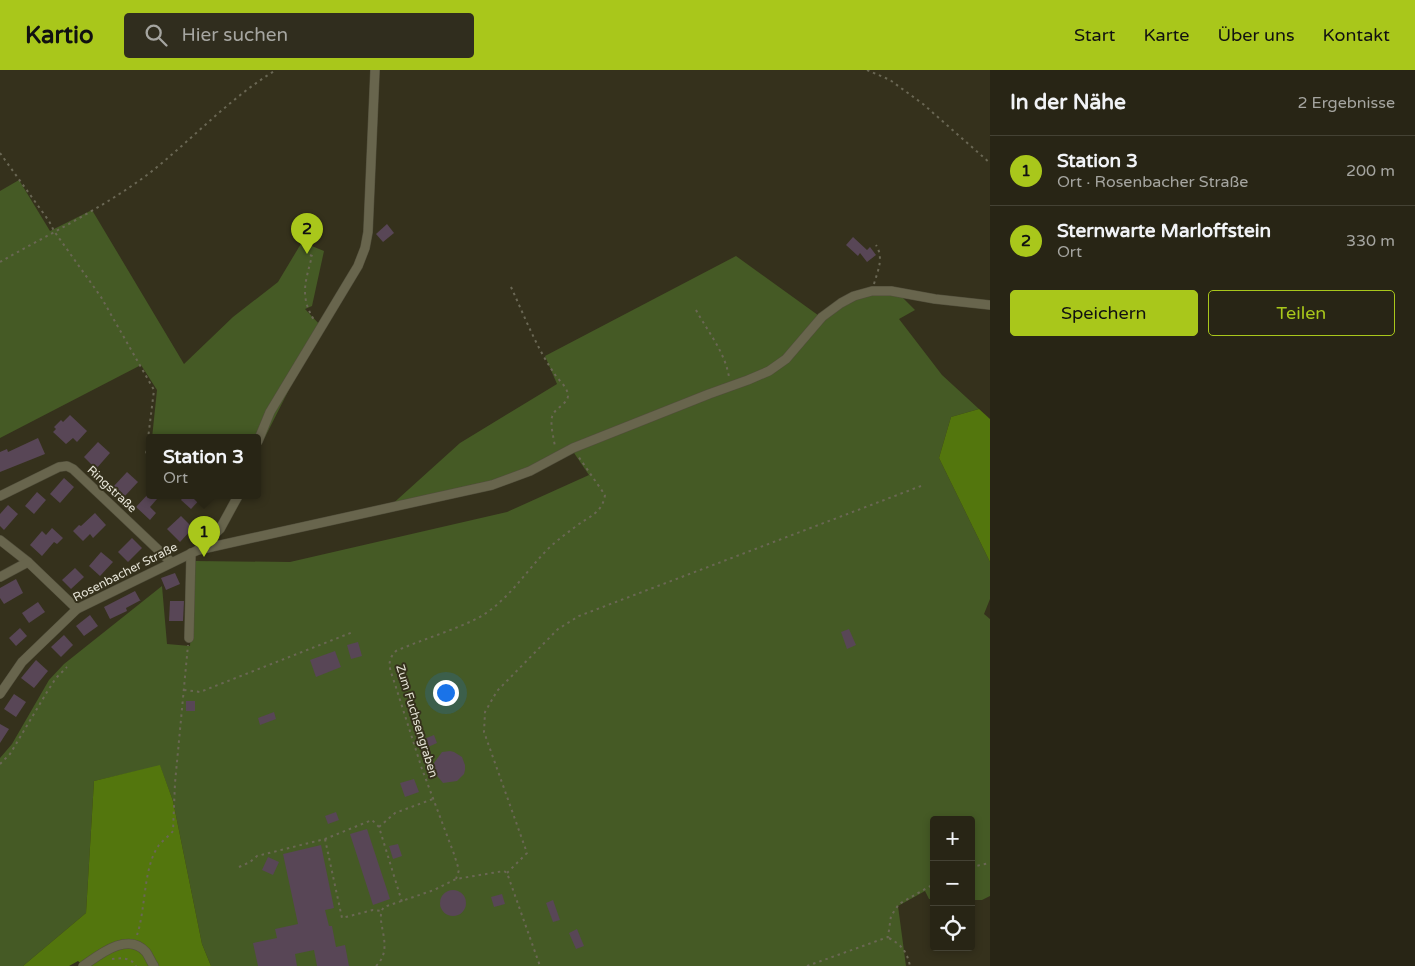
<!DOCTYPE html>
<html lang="de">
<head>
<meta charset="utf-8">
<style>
	body { margin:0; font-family:"Varela Round",sans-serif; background:#302d1e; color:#f1f3f6 }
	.controls { position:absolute; right:15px; bottom:15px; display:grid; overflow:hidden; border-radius:5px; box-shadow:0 2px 8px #0003 }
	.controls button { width:45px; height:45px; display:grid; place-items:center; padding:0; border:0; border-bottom:1px solid #444234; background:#282515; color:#f1f3f6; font:25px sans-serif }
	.you { position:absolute; left:445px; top:622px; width:18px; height:18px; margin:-12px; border:4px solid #fff; border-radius:50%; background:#1a73e8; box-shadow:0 0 0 8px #1a73e833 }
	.badge { display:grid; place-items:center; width:32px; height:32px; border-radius:50%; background:#a9c71b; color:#111; font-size:16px; font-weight:700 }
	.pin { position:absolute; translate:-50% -41px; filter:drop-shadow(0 1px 2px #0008) }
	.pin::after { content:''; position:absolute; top:26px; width:18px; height:15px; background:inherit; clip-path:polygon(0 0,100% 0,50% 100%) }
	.popup { position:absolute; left:146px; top:364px; width:115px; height:65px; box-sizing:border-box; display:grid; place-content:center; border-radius:5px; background:#282515; filter:drop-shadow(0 1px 4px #0005); font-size:16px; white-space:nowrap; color:#a5a5a0 }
	.popup b { font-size:19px; color:#f1f3f6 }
	.popup::after { content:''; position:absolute; left:50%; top:100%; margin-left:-10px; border:10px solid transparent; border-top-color:#282515 }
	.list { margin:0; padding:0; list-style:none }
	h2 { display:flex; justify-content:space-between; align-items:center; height:65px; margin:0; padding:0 20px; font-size:21px }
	h2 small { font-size:16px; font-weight:400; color:#a5a5a0 }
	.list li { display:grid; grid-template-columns:32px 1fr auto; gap:15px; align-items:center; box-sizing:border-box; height:70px; padding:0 20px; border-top:1px solid #444234 }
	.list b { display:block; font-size:19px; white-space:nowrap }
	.list p { margin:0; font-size:16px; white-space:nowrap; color:#a5a5a0 }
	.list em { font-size:16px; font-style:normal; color:#a5a5a0 }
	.actions { display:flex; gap:10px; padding:15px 20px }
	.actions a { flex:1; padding:11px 0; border:1px solid #a9c71b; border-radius:5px; text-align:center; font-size:18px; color:#a9c71b }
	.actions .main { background:#a9c71b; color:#111 }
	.icon { flex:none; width:28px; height:28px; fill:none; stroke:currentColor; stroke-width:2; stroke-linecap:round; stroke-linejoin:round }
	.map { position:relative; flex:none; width:990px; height:896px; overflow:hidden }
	header { display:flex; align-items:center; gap:30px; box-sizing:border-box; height:70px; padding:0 25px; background:#a9c71b; color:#111 }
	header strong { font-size:24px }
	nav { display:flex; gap:28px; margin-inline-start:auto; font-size:18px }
	.search { width:350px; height:45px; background:#302d1e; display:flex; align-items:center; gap:12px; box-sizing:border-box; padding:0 18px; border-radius:5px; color:#a5a5a0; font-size:19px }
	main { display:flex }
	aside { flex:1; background:#282515 }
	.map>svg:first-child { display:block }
	.green { fill:#455a25 }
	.forest { fill:#53760d }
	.building { fill:#584656 }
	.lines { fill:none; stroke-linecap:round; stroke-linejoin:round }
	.minor-casing { stroke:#514e3b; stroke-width:10 }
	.path { stroke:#6a6754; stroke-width:2; stroke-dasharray:2.5 4; stroke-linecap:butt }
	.minor { stroke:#68654d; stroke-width:9 }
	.labels { text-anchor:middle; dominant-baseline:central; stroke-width:4; stroke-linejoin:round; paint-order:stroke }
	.street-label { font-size:12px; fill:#e5e3d6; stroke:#35311c }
</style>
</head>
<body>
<header>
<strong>Kartio</strong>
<div class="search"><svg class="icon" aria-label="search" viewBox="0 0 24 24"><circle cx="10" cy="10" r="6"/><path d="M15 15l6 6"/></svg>Hier suchen</div>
<nav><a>Start</a><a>Karte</a><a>Über uns</a><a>Kontakt</a></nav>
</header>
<main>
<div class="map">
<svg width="990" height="896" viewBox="0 0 990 896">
	<rect width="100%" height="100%" fill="#35311c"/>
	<!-- green -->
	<g class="green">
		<polygon points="19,110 50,161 92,140 184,294 233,247 278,212 302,172 324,181 312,236 305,239 321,256 260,377 258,377 258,368 152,368 157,320 141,295 0,368 0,121"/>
		<polygon points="736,186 822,248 854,224 896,221 915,240 899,249 942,305 979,339 951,347 939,388 990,492 990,529 984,544 990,549 990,826 982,830 971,830 971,750 934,750 934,829 929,829 925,821 898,836 906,896 211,896 202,874 173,731 160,696 94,711 86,843 23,896 0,896 0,688 12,674 49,610 64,594 162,516 167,574 190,576 195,491 290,492 507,442 589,405 572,380 502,413 388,438 460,373 557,314 545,286"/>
	</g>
	<!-- forest -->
	<g class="forest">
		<polygon points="979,339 990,349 990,492 939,388 951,347"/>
		<polygon points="160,695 173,731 202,874 211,896 84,896 78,891 69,896 23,896 86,843 94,711"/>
	</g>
	<!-- building -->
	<g class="building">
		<polygon points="387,154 394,163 383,172 376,164"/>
		<polygon points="853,167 867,180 870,177 876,185 867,192 860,183 858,186 846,175"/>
		<polygon points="70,345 87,361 77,372 73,368 66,374 53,362 56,359 54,357 61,350 63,352"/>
		<polygon points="38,368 45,384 0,402 0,382 7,379 8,382"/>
		<polygon points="98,372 110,383 96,399 84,387"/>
		<polygon points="127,402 138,412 124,427 113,417"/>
		<polygon points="64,408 74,417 60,433 50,424"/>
		<polygon points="37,422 46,430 34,444 25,436"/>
		<polygon points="150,422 150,426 153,426 157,429 150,437 156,443 150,450 136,437"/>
		<polygon points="184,426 203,426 191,439 181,430"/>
		<polygon points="8,435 18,444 4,460 0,456 0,444"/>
		<polygon points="95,443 106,455 93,468 90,464 83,471 73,461 79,455 81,456"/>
		<polygon points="181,446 193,458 180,472 167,459"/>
		<polygon points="52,458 63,468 57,474 54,472 42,486 30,475 42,461 46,465"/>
		<polygon points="132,468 142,478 128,492 118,482"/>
		<polygon points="101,482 113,492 100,506 89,496"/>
		<polygon points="75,498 84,507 71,519 62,510"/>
		<polygon points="175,503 180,514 166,520 161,508"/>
		<polygon points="16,509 23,523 4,534 0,528 0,518"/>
		<polygon points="135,521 140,530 141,530 126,538 127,541 110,549 104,537"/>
		<polygon points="170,531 184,531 183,551 169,551"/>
		<polygon points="38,532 45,542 29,553 22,543"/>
		<polygon points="90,545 98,556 84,566 76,556"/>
		<polygon points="20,558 27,566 16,576 9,568"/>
		<polygon points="849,559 856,575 847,579 841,562"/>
		<polygon points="64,565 73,575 61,587 51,577"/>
		<polygon points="358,572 362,586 351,589 347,575"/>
		<polygon points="335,581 341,597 316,607 310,590"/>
		<polygon points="36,590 48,601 34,618 21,608"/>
		<polygon points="14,624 26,632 16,647 4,639"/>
		<rect x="186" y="631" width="9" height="10"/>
		<polygon points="274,642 276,649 260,655 258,648"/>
		<polygon points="0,654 9,659 0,673"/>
		<polygon points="434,665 437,673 428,677 424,669"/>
		<polygon points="450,681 454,682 462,687 465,695 465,700 464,704 457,711 443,713 434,702 434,693 442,682"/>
		<polygon points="414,709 419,722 405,727 400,713"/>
		<polygon points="336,742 339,750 328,754 325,746"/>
		<polygon points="367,759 390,829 373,835 350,764"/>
		<polygon points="398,774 402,786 393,789 389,776"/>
		<polygon points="321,775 334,838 325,840 329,856 332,856 336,877 345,875 349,896 317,896 314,880 295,884 297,896 258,896 253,873 277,868 275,859 298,854 283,784"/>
		<polygon points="268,787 279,792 273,805 262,800"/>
		<circle cx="453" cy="833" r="13"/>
		<polygon points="502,824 505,834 494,837 491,827"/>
		<polygon points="553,830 560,850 553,852 546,833"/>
		<polygon points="577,859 584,876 576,879 569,863"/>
	</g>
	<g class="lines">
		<defs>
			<g id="minor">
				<polyline points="258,371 270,342 358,196 365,178 368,162 375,0"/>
				<polyline points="0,426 59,397 67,396 73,399 171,492"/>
				<polyline points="0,470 28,492 77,539"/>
				<polyline points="198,480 492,415 530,401 573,378 709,324 748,310 769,301 786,289 822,247 841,233 854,226 872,221 891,221 935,229 990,235"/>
				<polyline points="0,507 28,492"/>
				<polyline points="189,568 191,483"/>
				<polyline points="0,624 22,592 77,539 198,480 220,459 238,426"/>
				<path d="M83 896C99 885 128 861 146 882 149 886 151 892 154 896"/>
			</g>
		</defs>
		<!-- minor casing -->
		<use href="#minor" class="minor-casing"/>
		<!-- path -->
		<g class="path">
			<polyline points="867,0 890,10 923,34 990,93"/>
			<polyline points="0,83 49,151 54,161 101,227 154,320 146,385 150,391"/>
			<path d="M310 185 312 186C306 210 299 226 314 250"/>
			<path d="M0 192C49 164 101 139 147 105 191 71 228 29 276 0"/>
			<path d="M874 214C878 200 884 188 876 175"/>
			<path d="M511 217C524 245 536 277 554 303 558 310 568 317 568 326 567 335 554 338 552 347 550 355 554 369 555 377"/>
			<path d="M696 240C708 262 725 282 729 307"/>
			<polyline points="184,620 200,622 353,562"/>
			<polyline points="0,694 10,684 47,622 56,608 67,597"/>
			<polyline points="379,757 395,743 433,729"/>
			<polyline points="325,769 342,848 373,840 381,841"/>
			<polyline points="239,797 250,792 257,786 325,769 372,750 379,757 402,832"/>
			<polyline points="971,797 990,793"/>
			<polyline points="507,803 527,783 484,662 485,642 497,621 558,559 579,546 921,416"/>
			<path d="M456 809 459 800 454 784 422 699 393 608C389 597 387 590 396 581 423 569 452 561 478 548 509 531 526 500 551 476 559 469 567 463 575 457 589 446 602 444 605 425L578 386"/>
			<path d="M137 865C146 839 143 797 159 775 163 770 169 766 173 761L175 713 188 575"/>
			<path d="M889 868C902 875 907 882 910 896"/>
			<path d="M112 889C121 888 131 887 136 896"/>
			<path d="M376 896C396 877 373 850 384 837L434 820 456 809 504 801 507 803 540 896"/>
			<polyline points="807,896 888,867 891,846 899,834 934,814"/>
		</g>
		<!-- minor -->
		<use href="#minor" class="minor"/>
	</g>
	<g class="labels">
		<!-- street labels -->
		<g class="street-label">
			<text transform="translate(112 419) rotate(43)">Ringstraße</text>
			<text transform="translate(125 502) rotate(-27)">Rosenbacher Straße</text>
			<text transform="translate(417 651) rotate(73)">Zum Fuchsengraben</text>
		</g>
	</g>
</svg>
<div class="controls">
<button>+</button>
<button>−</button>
<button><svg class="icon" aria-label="locate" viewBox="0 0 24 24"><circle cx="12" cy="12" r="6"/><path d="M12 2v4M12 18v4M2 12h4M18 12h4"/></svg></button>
</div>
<div class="you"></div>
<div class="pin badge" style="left:204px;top:487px">1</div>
<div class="popup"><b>Station 3</b>Ort</div>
<div class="pin badge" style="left:307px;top:184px">2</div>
</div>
<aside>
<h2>In der Nähe<small>2 Ergebnisse</small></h2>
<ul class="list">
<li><span class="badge">1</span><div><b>Station 3</b><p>Ort · Rosenbacher Straße</p></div><em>200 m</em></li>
<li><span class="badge">2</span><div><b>Sternwarte Marloffstein</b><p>Ort</p></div><em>330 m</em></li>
</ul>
<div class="actions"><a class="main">Speichern</a><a>Teilen</a></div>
</aside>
</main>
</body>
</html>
